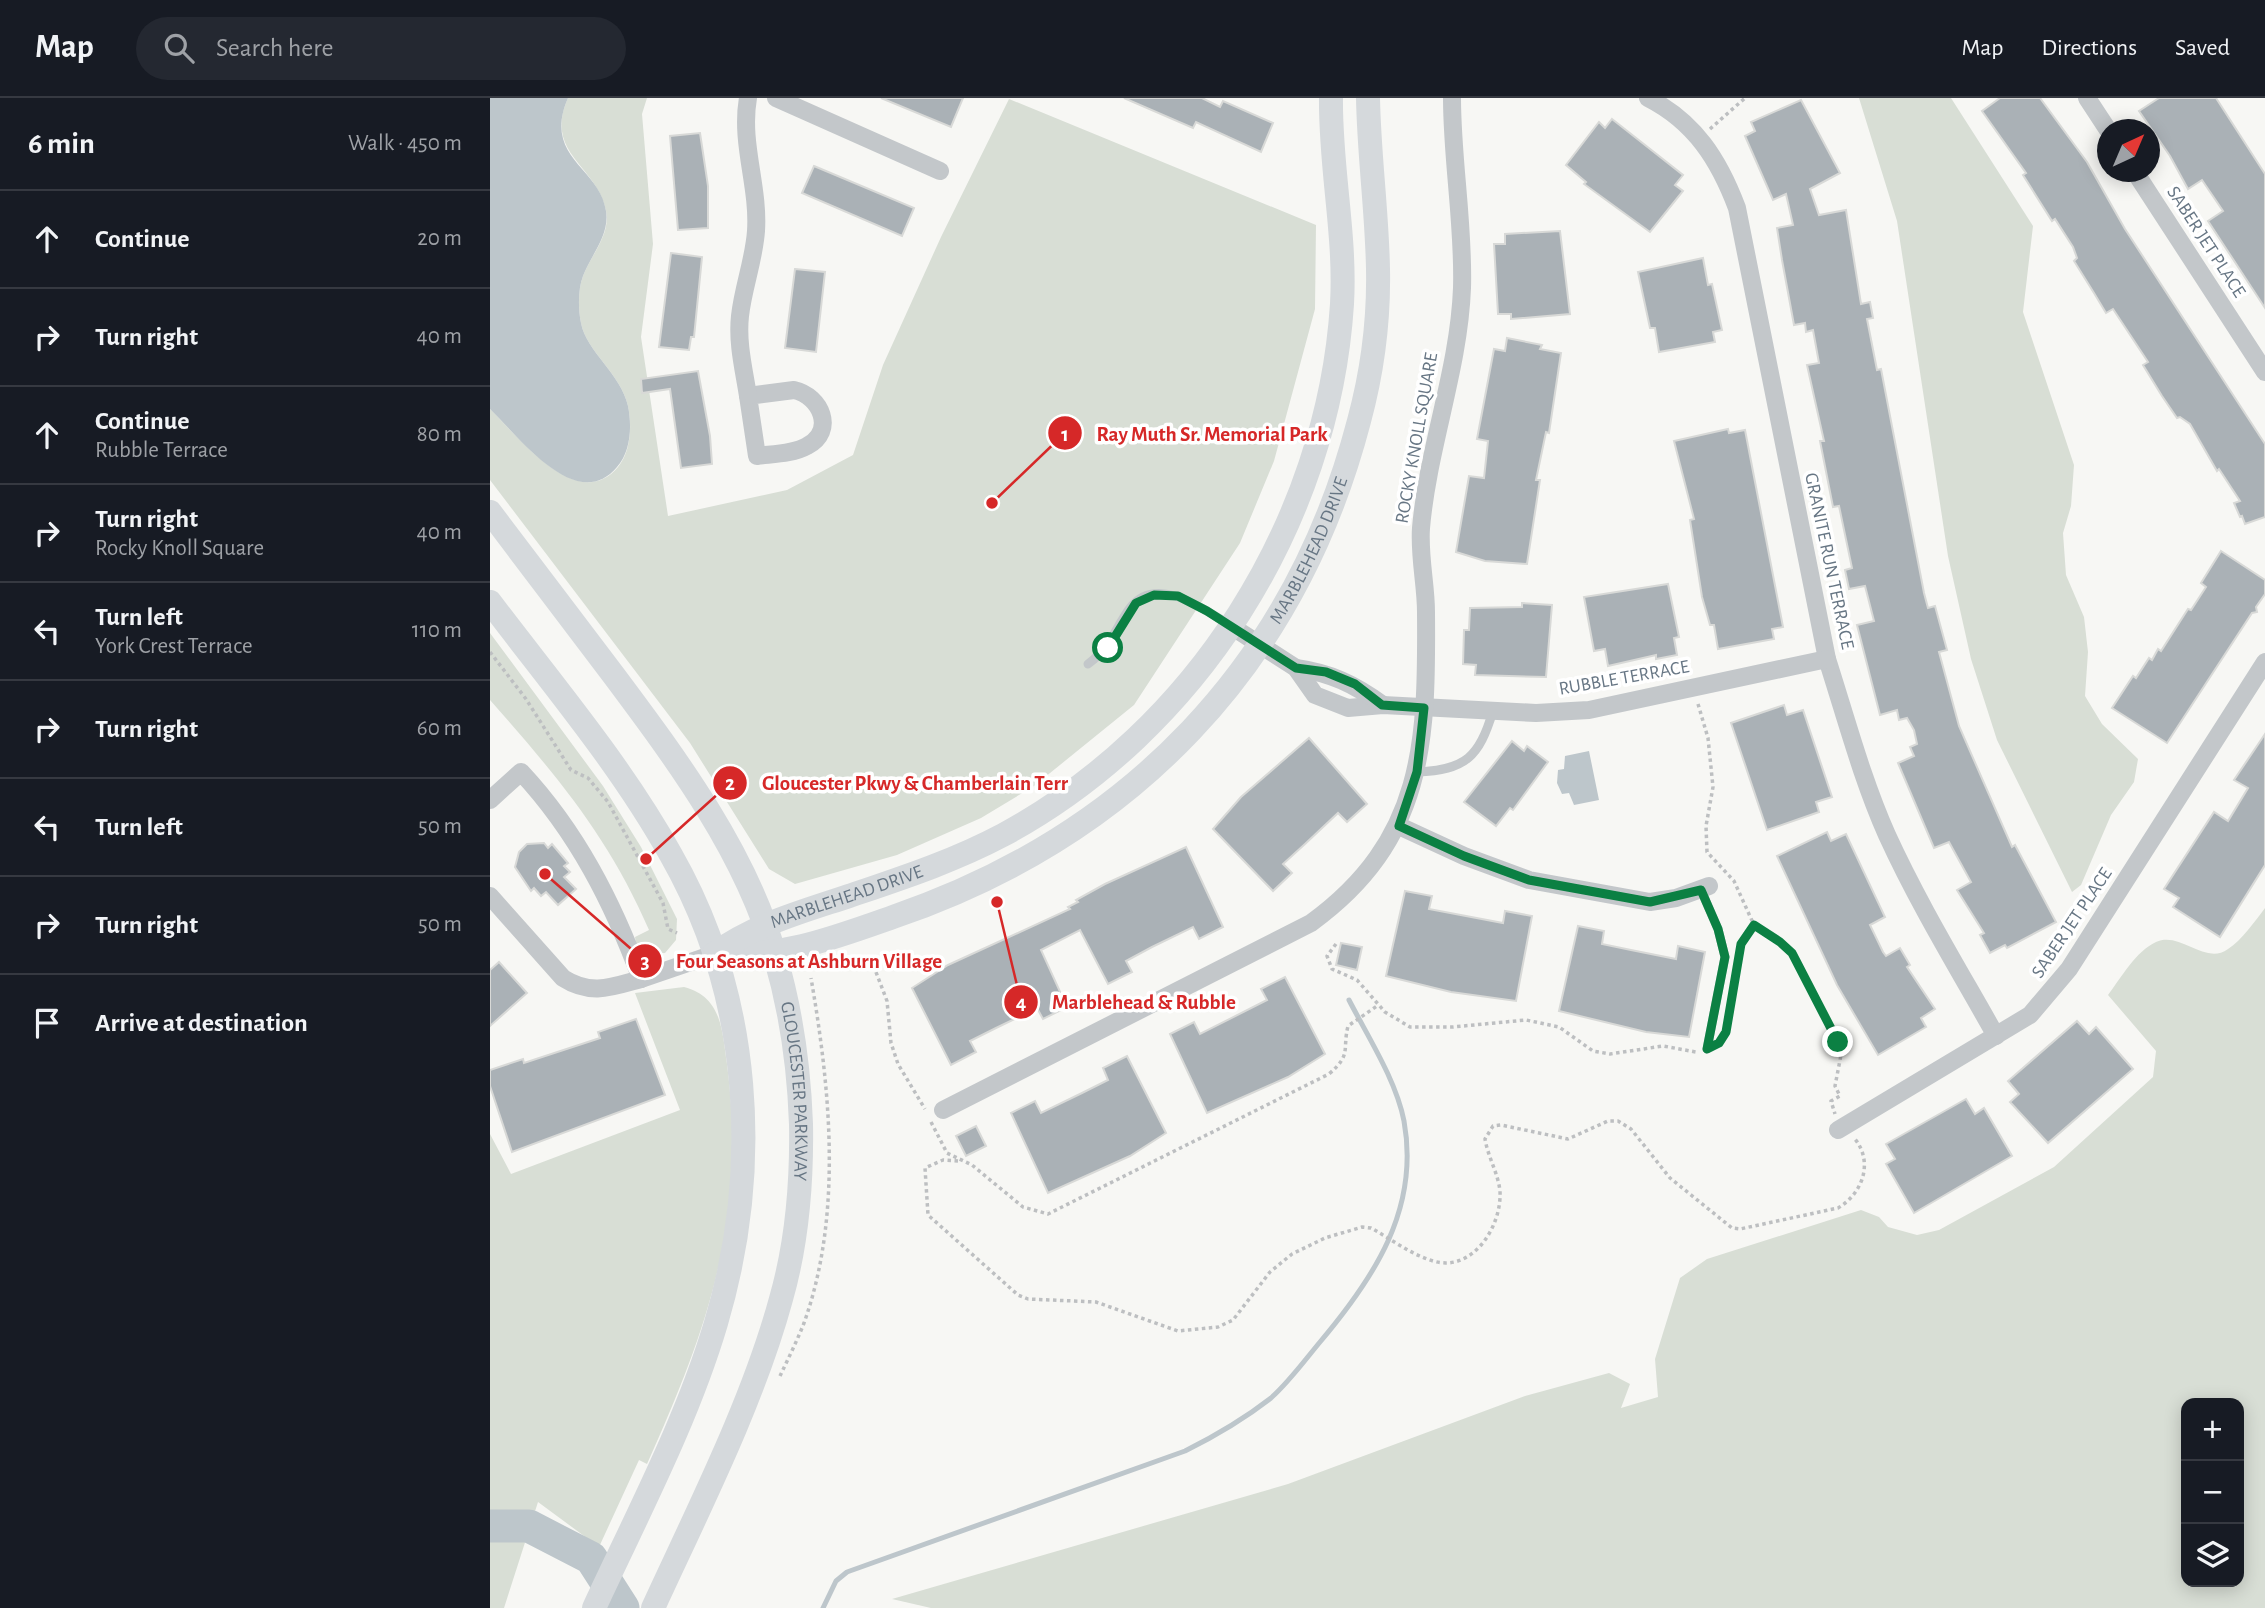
<!DOCTYPE html>
<html lang="en">
<head>
<meta charset="utf-8">
<style>
	body { margin:0; font-family:"Alegreya Sans",sans-serif; background:#242831; color:#f1f3f6 }
	.controls { position:absolute; right:21px; bottom:21px; display:grid; overflow:hidden; border-radius:14px; box-shadow:0 4px 18px #0003 }
	.controls button { width:63px; height:63px; display:grid; place-items:center; padding:0; border:0; border-bottom:2px solid #363941; background:#171b24; color:#f1f3f6; font:35px sans-serif }
	.compass { position:absolute; left:1607px; top:21px; width:63px; height:63px; border-radius:50%; background:#171b24; box-shadow:0 4px 18px #0003; rotate:44deg }
	.stop { position:absolute; width:21px; height:21px; margin:-16px; border:5px solid #0b8043; border-radius:50%; background:#fff }
	.stop.end { background:#0b8043; border-color:#fff; box-shadow:0 2px 7px #0008 }
	.list { margin:0; padding:0; list-style:none }
	h2 { display:flex; justify-content:space-between; align-items:center; height:91px; margin:0; padding:0 28px; font-size:30px }
	h2 small { font-size:23px; font-weight:400; color:#9ea1a6 }
	.list li { display:grid; grid-template-columns:46px 1fr auto; gap:21px; align-items:center; box-sizing:border-box; height:98px; padding:0 28px; border-top:2px solid #363941 }
	.list b { display:block; font-size:26px; white-space:nowrap }
	.list p { margin:0; font-size:23px; white-space:nowrap; color:#9ea1a6 }
	.list em { font-size:23px; font-style:normal; color:#9ea1a6 }
	.icon { flex:none; width:38px; height:38px; fill:none; stroke:currentColor; stroke-width:2; stroke-linecap:round; stroke-linejoin:round }
	.map { position:relative; flex:none; width:1775px; height:1510px; overflow:hidden }
	header { display:flex; align-items:center; gap:42px; box-sizing:border-box; height:98px; padding:0 35px; background:#171b24; border-bottom:2px solid #363941 }
	header strong { font-size:33px }
	nav { display:flex; gap:38px; margin-inline-start:auto; font-size:24px }
	.search { width:490px; height:63px; background:#242831; display:flex; align-items:center; gap:18px; box-sizing:border-box; padding:0 24px; border-radius:38px; color:#9ea1a6; font-size:26px }
	main { display:flex }
	aside { flex:1; background:#171b24 }
	.map>svg:first-child { display:block }
	.green { fill:#d8ded5; fill-rule:evenodd }
	.water { fill:#bdc6cb }
	.lines { fill:none; stroke-linecap:round; stroke-linejoin:round }
	.stream { stroke:#bdc6cb; stroke-width:5 }
	.river { stroke:#bdc6cb; stroke-width:33 }
	.building { fill:#aab1b6; stroke:#d8d9d7; stroke-width:2 }
	.path { stroke:#bdbfc1; stroke-width:3.5; stroke-dasharray:3.5 3.5; stroke-linecap:butt }
	.lane { stroke:#c3c7ca; stroke-width:9 }
	.street { stroke:#c3c7ca; stroke-width:18 }
	.secondary { stroke:#d5d9dc; stroke-width:24 }
	.route { stroke:#0b8043; stroke-width:9 }
	.labels { text-anchor:middle; dominant-baseline:central; stroke-width:7; stroke-linejoin:round; paint-order:stroke }
	.street-label { font-size:19px; fill:#677684; stroke:#fff }
	.leader { fill:none; stroke:#d62828; stroke-width:2.5 }
	.callout-dot { fill:#d62828; stroke:#fff; stroke-width:2.5 }
	.mark-label { font-size:21px; text-anchor:middle; font-weight:bold; fill:#fff }
	.callout-label { font-size:21px; text-anchor:middle; font-weight:bold; fill:#d62828; stroke:#fff; stroke-width:7; stroke-linejoin:round; paint-order:stroke }
</style>
</head>
<body>
<header>
<strong>Map</strong>
<div class="search"><svg class="icon" aria-label="search" viewBox="0 0 24 24"><circle cx="10" cy="10" r="6"/><path d="M15 15l6 6"/></svg>Search here</div>
<nav><a>Map</a><a>Directions</a><a>Saved</a></nav>
</header>
<main>
<aside>
<h2>6 min<small>Walk · 450 m</small></h2>
<ul class="list">
<li><svg class="icon" aria-label="ahead" viewBox="0 0 24 24"><path d="M12 20V5M6 11l6-6 6 6"/></svg><div><b>Continue</b></div><em>20 m</em></li>
<li><svg class="icon" aria-label="right" viewBox="0 0 24 24"><path d="M7 20v-9h11M14 6l5 5-5 5"/></svg><div><b>Turn right</b></div><em>40 m</em></li>
<li><svg class="icon" aria-label="ahead" viewBox="0 0 24 24"><path d="M12 20V5M6 11l6-6 6 6"/></svg><div><b>Continue</b><p>Rubble Terrace</p></div><em>80 m</em></li>
<li><svg class="icon" aria-label="right" viewBox="0 0 24 24"><path d="M7 20v-9h11M14 6l5 5-5 5"/></svg><div><b>Turn right</b><p>Rocky Knoll Square</p></div><em>40 m</em></li>
<li><svg class="icon" aria-label="left" viewBox="0 0 24 24"><path d="M17 20v-9H6M10 6l-5 5 5 5"/></svg><div><b>Turn left</b><p>York Crest Terrace</p></div><em>110 m</em></li>
<li><svg class="icon" aria-label="right" viewBox="0 0 24 24"><path d="M7 20v-9h11M14 6l5 5-5 5"/></svg><div><b>Turn right</b></div><em>60 m</em></li>
<li><svg class="icon" aria-label="left" viewBox="0 0 24 24"><path d="M17 20v-9H6M10 6l-5 5 5 5"/></svg><div><b>Turn left</b></div><em>50 m</em></li>
<li><svg class="icon" aria-label="right" viewBox="0 0 24 24"><path d="M7 20v-9h11M14 6l5 5-5 5"/></svg><div><b>Turn right</b></div><em>50 m</em></li>
<li><svg class="icon" aria-label="arrive" viewBox="0 0 24 24"><path d="M6 21V4h12l-3 4 3 4H6"/></svg><div><b>Arrive at destination</b></div></li>
</ul>
</aside>
<div class="map">
<svg width="1775" height="1510" viewBox="0 0 1775 1510">
	<rect width="100%" height="100%" fill="#f7f7f4"/>
	<!-- green -->
	<g class="green">
		<path d="M78 0H157L152 16 163 146 151 239 178 418 297 392 363 357 393 267 451 139 519 1 826 127 825 211 784 363 750 445 644 607 544 688 491 720 407 757 305 786 279 771 200 645 0 382V311C28 338 88 417 128 369 141 353 142 328 138 308 131 276 96 253 91 225 88 211 88 191 93 178 101 157 121 136 116 113 108 68 53 56 78 0Z"/>
		<polygon points="1369,0 1461,0 1543,128 1533,214 1584,367 1581,408 1573,435 1576,477 1594,519 1598,554 1595,598 1612,626 1648,661 1644,684 1621,717 1591,787 1582,794 1507,642 1481,561 1458,458 1407,123"/>
		<path d="M0 535 113 688 151 749 187 821 186 842 175 855 160 856 146 846 145 839 159 832C119 739 66 677 0 602Z"/>
		<path d="M1775 810V1510H441L402 1501 798 1386 1035 1298 1119 1275 1140 1286 1131 1310 1168 1299 1165 1261 1190 1180 1217 1161 1371 1112 1389 1119 1398 1129 1427 1137 1449 1132 1564 1069 1663 979 1666 953 1618 897C1631 880 1646 853 1666 844 1691 833 1715 868 1738 851 1752 842 1765 823 1775 810ZM1696 1305H1749V1484H1696Z"/>
		<path d="M194 889C232 899 232 932 237 966 257 1119 219 1228 157 1366L149 1362 109 1449 48 1404 14 1510H0V1036L21 1076 190 1012 145 895Z"/>
	</g>
	<!-- water -->
	<g class="water">
		<path d="M0 0H78C52 60 110 69 116 113 120 137 101 157 93 178 88 191 88 211 91 225 96 253 131 276 138 308 142 328 141 353 127 369 87 417 29 339 0 311Z"/>
		<polygon points="1099,653 1109,702 1084,707 1079,695 1072,696 1067,685 1068,672 1074,671 1075,658"/>
	</g>
	<g class="lines">
		<!-- stream -->
		<path class="stream" d="M333 1510 346 1483 357 1474 695 1353C725 1338 754 1321 781 1300 799 1284 815 1262 830 1244 884 1180 930 1111 914 1023 906 982 878 939 859 902"/>
		<!-- river -->
		<polyline class="river" points="0,1428 39,1428 101,1460 133,1510"/>
	</g>
	<!-- building -->
	<g class="building">
		<polygon points="391,0 473,0 461,29"/>
		<polygon points="634,0 712,0 730,9 733,3 783,25 771,54 706,24 703,30"/>
		<polygon points="1510,0 1550,0 1597,64 1635,131 1775,346 1775,419 1755,426 1752,418 1750,419 1744,405 1750,403 1729,371 1727,373 1700,326 1690,319 1687,320 1672,298 1653,267 1658,264 1623,211 1616,215 1604,195 1584,163 1587,160 1583,149 1565,121 1562,123 1533,77 1536,75 1492,13"/>
		<polygon points="1669,0 1726,0 1775,76 1775,210 1718,123 1733,113 1712,82 1698,91 1680,58 1649,13"/>
		<polygon points="1311,2 1350,75 1320,91 1329,117 1356,112 1371,206 1380,204 1383,220 1377,221 1387,272 1391,271 1434,495 1438,510 1445,508 1457,552 1449,554 1469,628 1522,749 1525,747 1566,824 1517,850 1515,847 1500,855 1490,837 1494,835 1467,792 1481,784 1459,744 1444,750 1408,665 1424,658 1420,649 1427,646 1424,632 1417,620 1409,622 1407,612 1390,617 1367,527 1384,523 1375,488 1359,491 1355,472 1362,470 1349,408 1343,409 1330,343 1334,343 1317,267 1329,265 1323,232 1316,234 1315,225 1304,227 1292,162 1287,130 1303,127 1296,96 1283,102 1255,38 1265,33 1261,24"/>
		<polygon points="1122,21 1193,77 1185,87 1193,93 1160,134 1094,86 1096,84 1076,67 1109,24 1115,30"/>
		<polygon points="210,35 218,88 218,130 188,132 180,38"/>
		<polygon points="324,68 424,110 412,138 312,95"/>
		<polygon points="1070,133 1080,216 1021,221 1021,216 1008,216 1004,146 1015,146 1015,136"/>
		<polygon points="181,155 212,159 204,239 201,239 199,252 169,249"/>
		<polygon points="1213,160 1218,187 1222,186 1232,232 1223,234 1225,244 1169,254 1165,230 1160,230 1148,174"/>
		<polygon points="305,171 335,174 326,254 295,250"/>
		<polygon points="1017,240 1052,247 1050,251 1071,255 1059,335 1056,334 1046,382 1050,382 1037,466 995,463 966,454 979,378 994,380 998,343 987,341 1004,251 1015,253"/>
		<polygon points="208,273 220,338 222,366 191,370 180,291 152,295 151,281"/>
		<polygon points="1238,331 1239,335 1255,332 1293,529 1282,531 1284,541 1228,551 1224,527 1220,527 1212,499 1200,422 1204,421 1184,343"/>
		<polygon points="1731,453 1775,482 1775,496 1766,509 1767,514 1762,515 1677,645 1622,610 1643,578 1646,580 1659,560 1662,562 1668,551 1671,553 1698,511 1701,512 1716,489 1711,485"/>
		<polygon points="1178,486 1189,539 1184,540 1187,557 1166,561 1166,557 1118,568 1115,551 1104,553 1094,499"/>
		<polygon points="1032,505 1062,507 1056,579 985,577 986,567 973,566 974,532 979,532 980,510 1032,509"/>
		<polygon points="1294,607 1297,617 1313,612 1342,699 1326,704 1329,714 1277,732 1241,625"/>
		<polygon points="1775,636 1775,767 1730,839 1683,809 1689,800 1674,791 1724,714 1738,723 1758,690 1744,682"/>
		<polygon points="819,640 877,706 857,724 848,715 815,746 793,766 802,775 783,793 723,731 751,699"/>
		<polygon points="1022,643 1034,653 1037,648 1058,664 1023,712 1020,710 1006,728 974,704"/>
		<polygon points="1337,734 1341,743 1356,736 1395,819 1380,827 1393,854 1396,858 1410,850 1420,867 1417,869 1445,911 1431,920 1436,929 1388,957 1347,887 1287,758"/>
		<polygon points="54,745 58,750 62,746 78,765 74,768 80,774 74,779 86,791 68,807 56,794 51,798 44,790 41,793 25,769 29,754 37,746"/>
		<polygon points="696,749 733,829 709,841 703,829 662,849 636,863 642,874 618,886 590,832 551,852 577,909 553,921 547,910 506,930 480,943 486,954 461,967 422,890 458,867 580,811 578,809 588,804 586,802 615,786"/>
		<polygon points="915,793 942,798 939,811 1013,825 1015,813 1042,818 1026,903 961,894 896,878"/>
		<polygon points="1088,828 1114,833 1112,846 1141,852 1186,861 1188,848 1215,854 1199,939 1156,934 1069,913"/>
		<polygon points="851,845 872,849 867,872 846,867"/>
		<polygon points="9,864 37,895 0,928 0,872"/>
		<polygon points="795,879 835,956 798,979 717,1015 680,936 704,924 710,936 777,902 771,891"/>
		<polygon points="146,921 175,997 22,1054 0,988 0,972 33,961 34,965 110,940 108,934"/>
		<polygon points="1587,923 1599,936 1606,929 1643,971 1558,1045 1520,1004 1529,996 1518,983"/>
		<polygon points="637,958 676,1035 640,1058 558,1095 521,1015 545,1003 551,1015 592,995 618,982 613,970"/>
		<polygon points="1476,1001 1485,1016 1494,1010 1522,1058 1424,1115 1396,1066 1405,1061 1396,1046"/>
		<polygon points="486,1028 496,1048 476,1058 466,1038"/>
	</g>
	<g class="lines">
		<!-- path -->
		<g class="path">
			<polyline points="1220,31 1255,0"/>
			<polyline points="0,554 36,601 81,672 98,680 118,704 173,805 178,831 187,835"/>
			<polyline points="1208,606 1218,640 1223,689 1216,728 1217,754 1244,783 1264,827"/>
			<polyline points="846,846 837,858 842,871 867,882 895,914 920,929 963,929 1036,922 1069,929 1103,953 1120,956 1173,948 1206,954"/>
			<polyline points="1249,856 1253,838 1264,827 1290,844 1313,872 1348,945 1351,957 1345,988 1350,998 1341,1003 1345,1016"/>
			<polyline points="381,861 397,903 401,945 408,966 435,1011"/>
			<path d="M441 1024 457 1055 482 1067 533 1109 558 1116 839 976C862 956 852 953 858 928L887 908"/>
			<path d="M468 1063 453 1062 435 1070 438 1117 528 1197 538 1201 606 1204 688 1233 728 1229 743 1222 780 1174 802 1156 835 1140 872 1129 881 1130C901 1141 920 1156 943 1163 983 1175 1012 1128 1010 1093 1008 1075 998 1059 995 1041L1003 1028 1011 1027 1078 1041 1118 1023H1128L1141 1031 1180 1080 1242 1130 1250 1131 1348 1110C1372 1096 1384 1065 1365 1041"/>
			<path d="M290 1278C298 1261 307 1243 314 1225 353 1116 340 990 321 880"/>
		</g>
		<!-- lane -->
		<g class="lane">
			<path d="M598 566C622 548 624 532 640 510 666 476 712 510 738 526"/>
			<path d="M927 674C976 672 989 659 1003 613"/>
			<polyline points="1211,792 1228,831 1235,859 1217,951"/>
		</g>
		<!-- street -->
		<g class="street">
			<polyline points="286,0 450,73"/>
			<path d="M1158 0C1205 24 1229 62 1247 110L1337 561C1356 620 1372 681 1397 737 1429 807 1469 872 1506 938"/>
			<polyline points="1597,0 1618,32"/>
			<polyline points="1645,74 1775,274"/>
			<path d="M304 292C331 298 346 333 317 348 303 356 282 356 267 358L258 298Z"/>
			<path d="M258 298C254 272 247 245 250 218 253 190 264 162 266 133 269 88 250 45 258 0"/>
			<polyline points="741,528 806,570 825,597 858,610 893,607 1046,615 1099,612 1337,561"/>
			<path d="M806 570C841 575 864 586 893 607"/>
			<path d="M0 702 31 674C87 734 123 805 151 881 122 889 101 898 73 880L0 798"/>
			<polyline points="909,728 974,758 1039,782 1160,804 1186,800 1219,788"/>
			<polyline points="151,881 224,856"/>
			<path d="M453 1012 821 825C935 742 937 644 936 514 936 487 929 458 931 430 938 349 969 271 972 190 974 127 962 63 962 0"/>
			<polyline points="1348,1032 1540,917 1579,871 1775,564"/>
		</g>
		<!-- secondary -->
		<g class="secondary">
			<path id="s1" d="M0 414C42 469 83 524 125 579 187 662 257 756 285 858 301 912 309 969 311 1026 312 1084 307 1145 291 1201 263 1304 208 1412 163 1510"/>
			<path d="M0 504C62 586 131 667 181 757 262 899 272 1070 226 1225 197 1323 147 1417 104 1510"/>
			<path id="s2" d="M224 856C291 860 341 841 403 819 640 738 805 568 869 323 882 275 889 221 888 171 887 114 879 57 878 0"/>
			<path id="s3" d="M224 856C266 826 311 814 359 798 412 780 464 763 513 737 706 633 838 425 852 206 856 137 840 69 841 0"/>
		</g>
	</g>
	<g class="lines">
		<!-- route -->
		<polyline class="route" points="618,550 646,505 664,497 688,498 717,513 806,570 836,574 865,586 892,607 934,610 927,674 909,728 974,758 1039,782 1160,804 1211,792 1228,831 1235,859 1217,951 1229,945 1236,934 1251,846 1264,827 1290,844 1302,855 1348,944"/>
	</g>
	<g class="labels">
		<!-- street labels -->
		<g class="street-label">
			<text transform="translate(1716 144) rotate(57)">SABER JET PLACE</text>
			<text transform="translate(927 340) rotate(-80)">ROCKY KNOLL SQUARE</text>
			<text stroke="none"><textPath href="#s2" startOffset="756">MARBLEHEAD DRIVE</textPath></text>
			<text transform="translate(1339 463) rotate(78)">GRANITE RUN TERRACE</text>
			<text transform="translate(1134 580) rotate(-10)">RUBBLE TERRACE</text>
			<text stroke="none"><textPath href="#s3" startOffset="145">MARBLEHEAD DRIVE</textPath></text>
			<text transform="translate(1582 825) rotate(-56)">SABER JET PLACE</text>
			<text stroke="none"><textPath href="#s1" startOffset="668">GLOUCESTER PARKWAY</textPath></text>
		</g>
	</g>
	<!-- callouts -->
	<path class="leader" d="M502 405L575 335M156 761L240 685M55 776L155 863M507 804L531 904"/>
	<g class="callout-dot">
		<circle cx="502" cy="405" r="7"/>
		<circle cx="156" cy="761" r="7"/>
		<circle cx="55" cy="776" r="7"/>
		<circle cx="507" cy="804" r="7"/>
		<circle cx="575" cy="335" r="18"/>
		<circle cx="240" cy="685" r="18"/>
		<circle cx="155" cy="863" r="18"/>
		<circle cx="531" cy="904" r="18"/>
	</g>
	<g class="mark-label">
		<text x="575" y="343">1</text>
		<text x="240" y="692">2</text>
		<text x="155" y="870">3</text>
		<text x="531" y="911">4</text>
	</g>
	<g class="callout-label">
		<text x="722" y="343">Ray Muth Sr. Memorial Park</text>
		<text x="425" y="692">Gloucester Pkwy &amp; Chamberlain Terr</text>
		<text x="319" y="870">Four Seasons at Ashburn Village</text>
		<text x="654" y="911">Marblehead &amp; Rubble</text>
	</g>
</svg>
<div class="controls">
<button>+</button>
<button>−</button>
<button><svg class="icon" aria-label="layers" viewBox="0 0 24 24"><path d="M12 4l9 5-9 5-9-5zM3 14l9 5 9-5"/></svg></button>
</div>
<svg class="compass" viewBox="-18 -18 36 36"><path d="M0-13l5 13h-10z" fill="#e53935"/><path d="M0 13l5-13h-10z" fill="#9ea1a6"/></svg>
<div class="stop" style="left:618px;top:550px"></div>
<div class="stop end" style="left:1348px;top:944px"></div>
</div>
</main>
</body>
</html>
